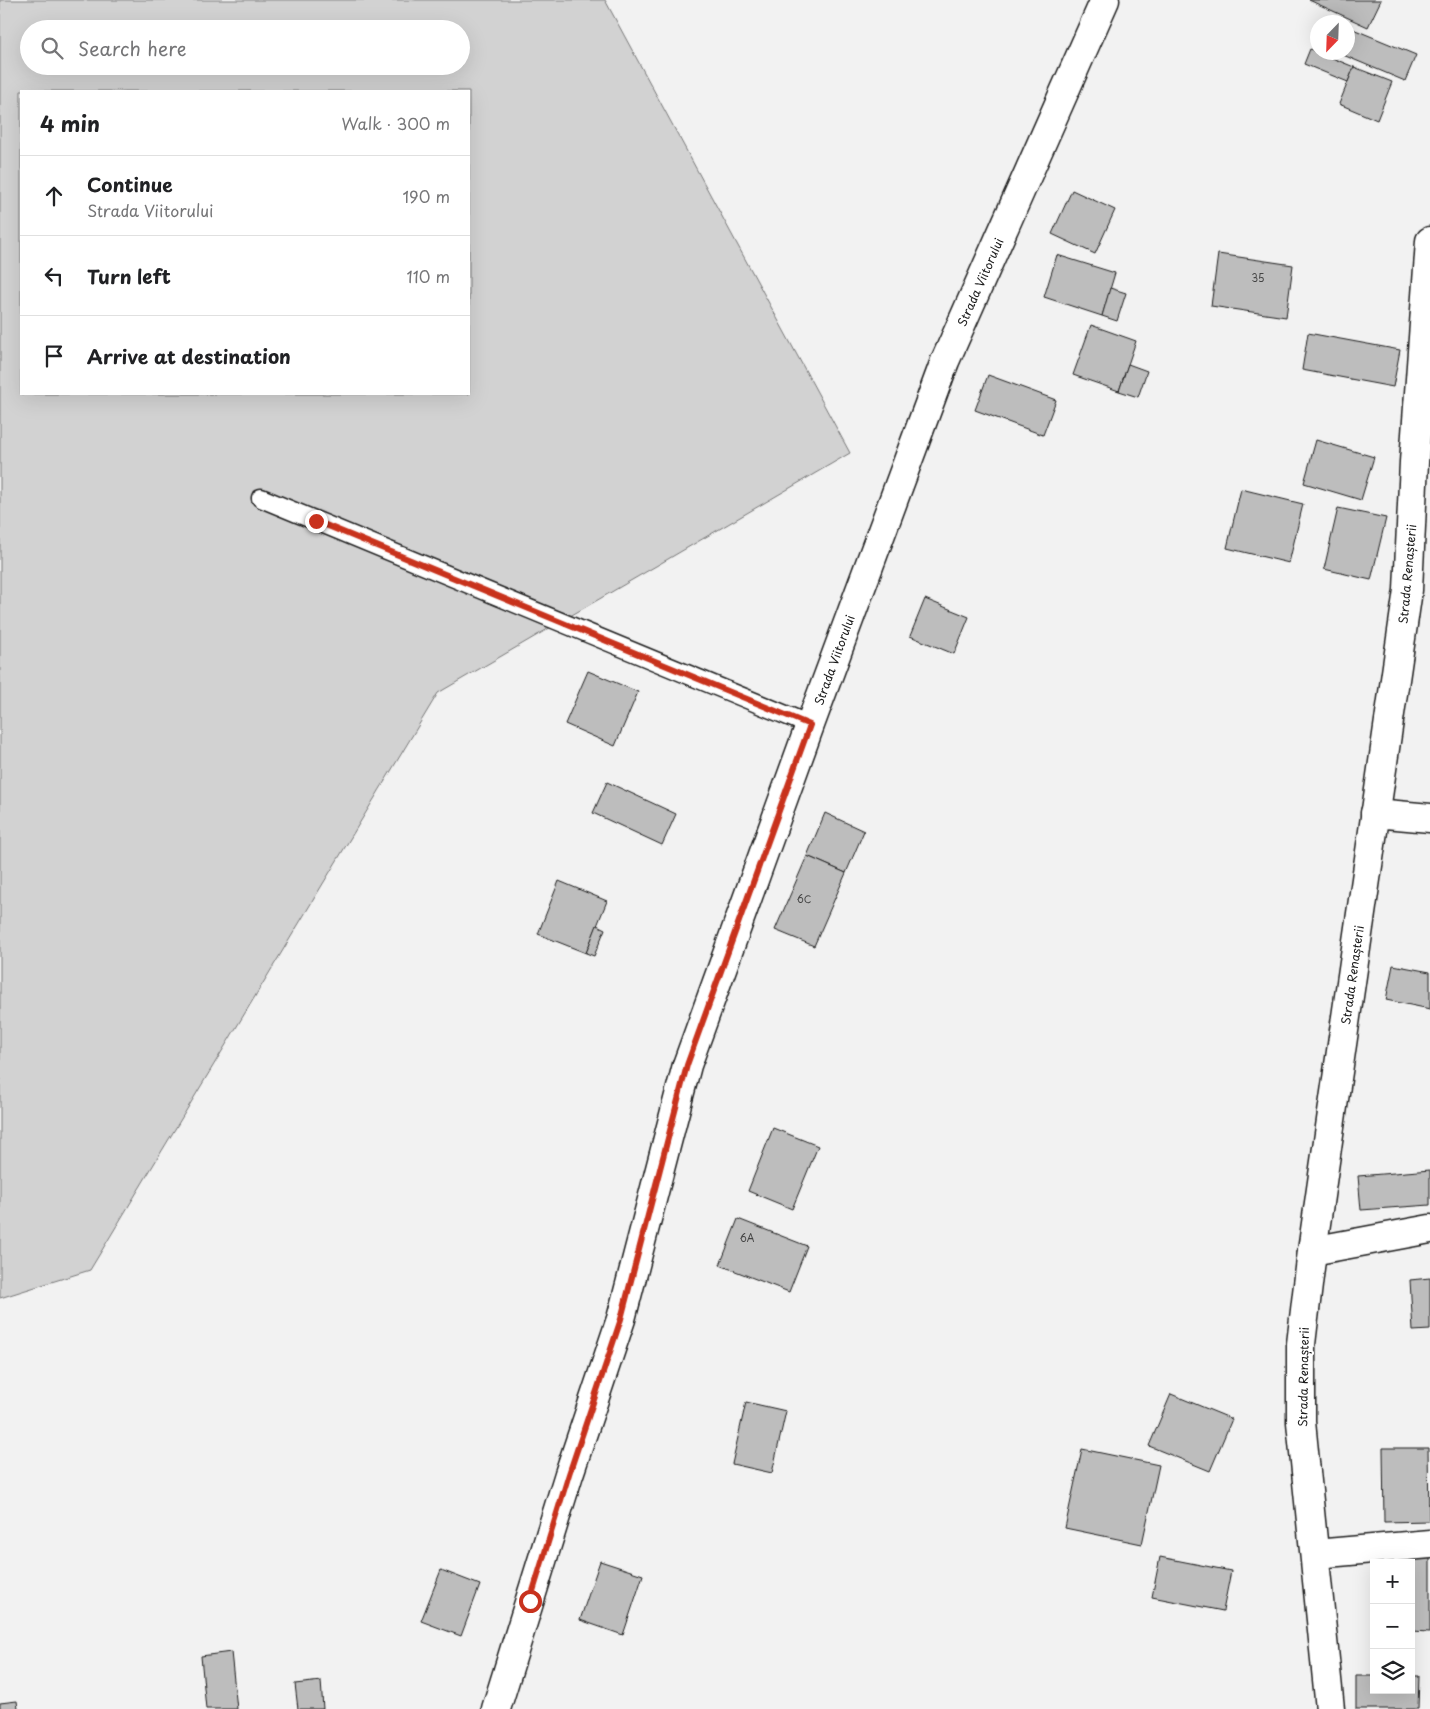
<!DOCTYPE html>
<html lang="en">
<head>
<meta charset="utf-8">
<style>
	body { margin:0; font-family:"Playpen Sans",sans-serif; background:#f6f6f6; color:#202124 }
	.controls { position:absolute; right:15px; bottom:15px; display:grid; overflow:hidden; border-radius:0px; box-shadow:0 5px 20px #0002 }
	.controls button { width:45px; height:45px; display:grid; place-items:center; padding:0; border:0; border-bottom:1px solid #e0e0e0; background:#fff; color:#202124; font:25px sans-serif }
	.compass { position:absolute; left:1310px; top:15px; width:45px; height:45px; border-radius:50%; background:#fff; box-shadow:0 5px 20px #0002; rotate:203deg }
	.stop { position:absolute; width:15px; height:15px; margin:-11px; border:4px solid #c8321e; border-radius:50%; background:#fff }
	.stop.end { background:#c8321e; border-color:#fff; box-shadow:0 1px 5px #0008 }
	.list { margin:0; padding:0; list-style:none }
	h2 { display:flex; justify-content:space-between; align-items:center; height:65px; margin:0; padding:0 20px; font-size:21px }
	h2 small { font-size:16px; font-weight:400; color:#757577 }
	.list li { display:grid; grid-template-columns:32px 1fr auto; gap:15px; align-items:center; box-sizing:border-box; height:80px; padding:0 20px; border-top:1px solid #e0e0e0 }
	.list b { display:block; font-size:19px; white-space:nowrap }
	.list p { margin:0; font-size:16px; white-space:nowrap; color:#757577 }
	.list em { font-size:16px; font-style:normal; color:#757577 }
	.icon { flex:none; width:28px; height:28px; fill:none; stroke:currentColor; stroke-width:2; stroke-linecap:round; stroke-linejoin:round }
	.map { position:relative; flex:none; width:1430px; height:1709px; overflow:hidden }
	.search { position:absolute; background:#fff; box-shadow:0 5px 20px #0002; left:20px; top:20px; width:450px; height:55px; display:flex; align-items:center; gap:12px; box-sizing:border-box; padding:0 18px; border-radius:28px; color:#757577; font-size:19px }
	.panel { position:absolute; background:#fff; box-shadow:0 5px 20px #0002; left:20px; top:90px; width:450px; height:305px; border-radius:0px }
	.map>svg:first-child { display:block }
	.green { fill:#d2d2d2; stroke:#777; fill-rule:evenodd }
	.building { fill:#bdbdbd; stroke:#1c1c1c }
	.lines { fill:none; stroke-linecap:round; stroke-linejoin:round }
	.lane-casing { stroke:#1c1c1c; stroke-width:21 }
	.street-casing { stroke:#1c1c1c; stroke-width:31 }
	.lane { stroke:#fff; stroke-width:18 }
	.street { stroke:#fff; stroke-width:28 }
	.route { stroke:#c8321e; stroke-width:6 }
	.labels { text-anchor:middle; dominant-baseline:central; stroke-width:4; stroke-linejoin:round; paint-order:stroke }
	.number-label { font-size:10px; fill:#444 }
	.street-label { font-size:12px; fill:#1c1c1c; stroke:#fff }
</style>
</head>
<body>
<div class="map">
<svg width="1430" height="1709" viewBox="0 0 1430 1709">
	<rect width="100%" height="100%" fill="#f2f2f2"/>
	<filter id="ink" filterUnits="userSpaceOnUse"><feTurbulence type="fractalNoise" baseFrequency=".02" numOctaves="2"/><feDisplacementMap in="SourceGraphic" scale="10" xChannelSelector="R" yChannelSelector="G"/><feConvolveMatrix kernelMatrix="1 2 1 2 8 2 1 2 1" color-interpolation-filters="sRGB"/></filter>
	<g filter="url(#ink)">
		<!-- green -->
		<path class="green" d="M0 0H605L850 453 438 693 90 1270 0 1298ZM29 29H461V66H29ZM21 91H469V394H21Z"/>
		<!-- building -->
		<g class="building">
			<polygon points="1309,0 1381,0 1368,27"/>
			<polygon points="1348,27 1416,55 1405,81 1336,52 1348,52"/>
			<polygon points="1310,49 1354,67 1348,82 1304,64"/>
			<polygon points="1354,67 1392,82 1377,120 1339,104"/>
			<polygon points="1072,190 1115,210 1095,254 1052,234"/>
			<polygon points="1218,254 1293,265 1286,317 1211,306"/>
			<polygon points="1057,255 1115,273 1102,316 1044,297"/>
			<polygon points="1110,288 1126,293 1117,321 1102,316"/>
			<polygon points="1091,325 1136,341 1119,391 1073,375"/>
			<polygon points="1308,333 1400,350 1393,387 1302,370"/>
			<polygon points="1128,364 1147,371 1138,397 1119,391"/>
			<polygon points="988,375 1056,400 1043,435 975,410"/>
			<polygon points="1316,440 1374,457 1361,500 1304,483"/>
			<polygon points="1241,489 1303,504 1289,563 1227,548"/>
			<polygon points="1338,508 1386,518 1371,580 1324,569"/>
			<polygon points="925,599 969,617 954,654 910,636"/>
			<polygon points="588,671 638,692 615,746 565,724"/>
			<polygon points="607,782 676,814 662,845 593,813"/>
			<polygon points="825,813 864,831 846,873 807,856"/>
			<polygon points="807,856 846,873 814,946 775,930"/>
			<polygon points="559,881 607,901 586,953 538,934"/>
			<polygon points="597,925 605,929 594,956 586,953"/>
			<polygon points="1393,965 1430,972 1430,1009 1386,1000"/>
			<polygon points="773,1128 818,1146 792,1209 748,1191"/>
			<polygon points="1430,1170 1430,1205 1361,1210 1358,1176"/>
			<polygon points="738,1219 807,1246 789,1292 720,1265"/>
			<polygon points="1430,1278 1430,1330 1413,1331 1410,1280"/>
			<polygon points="1171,1394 1232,1419 1210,1471 1149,1446"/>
			<polygon points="746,1402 786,1411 772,1473 732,1464"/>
			<polygon points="1383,1448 1428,1448 1429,1521 1384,1522"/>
			<polygon points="1082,1449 1159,1465 1142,1544 1065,1528"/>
			<polygon points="1385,1553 1430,1555 1430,1632 1411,1631 1411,1563 1385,1563"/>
			<polygon points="1160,1557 1231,1571 1223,1611 1152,1597"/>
			<polygon points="600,1561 643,1575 623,1635 580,1620"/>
			<polygon points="441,1570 480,1585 461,1636 421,1621"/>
			<polygon points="231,1652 237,1709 206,1709 201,1656"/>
			<polygon points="1356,1676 1374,1676 1374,1690 1411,1690 1411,1676 1419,1676 1418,1709 1356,1709"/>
			<polygon points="321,1681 323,1709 298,1709 295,1684"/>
			<polygon points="17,1701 18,1709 0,1709 0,1703"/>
		</g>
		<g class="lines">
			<defs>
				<polyline id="lane" points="261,498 810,725"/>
				<g id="street">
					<polyline points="1375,813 1430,818"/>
					<polyline points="1312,1251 1430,1229"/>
					<polyline points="1315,1554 1430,1544"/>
					<polyline points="496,1709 569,1474 621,1319 687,1065 810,725 945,361 1105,0"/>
					<polyline points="1330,1709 1301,1422 1301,1344 1312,1251 1408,590 1414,462 1430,241"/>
				</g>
			</defs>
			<!-- lane casing -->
			<use href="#lane" class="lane-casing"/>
			<!-- street casing -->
			<use href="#street" class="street-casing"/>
			<!-- lane -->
			<use href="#lane" class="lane"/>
			<!-- street -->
			<use href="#street" class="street"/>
		</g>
	</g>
	<g class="lines" filter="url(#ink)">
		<!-- route -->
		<polyline class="route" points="316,521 810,725 687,1065 621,1319 569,1474 530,1601"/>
	</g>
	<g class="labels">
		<!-- number labels -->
		<g class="number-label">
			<text x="1258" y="277">35</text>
			<text x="804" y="898">6C</text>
			<text x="747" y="1237">6A</text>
		</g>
		<!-- street labels -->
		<g class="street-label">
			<text transform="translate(980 282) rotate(-66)">Strada Viitorului</text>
			<text transform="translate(1407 574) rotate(-85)">Strada Renașterii</text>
			<text transform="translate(834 660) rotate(-70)">Strada Viitorului</text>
			<text transform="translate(1352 975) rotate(-82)">Strada Renașterii</text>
			<text transform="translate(1303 1377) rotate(-89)">Strada Renașterii</text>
		</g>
	</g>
</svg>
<div class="controls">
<button>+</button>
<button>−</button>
<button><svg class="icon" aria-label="layers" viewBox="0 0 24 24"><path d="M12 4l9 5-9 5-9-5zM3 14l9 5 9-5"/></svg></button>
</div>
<svg class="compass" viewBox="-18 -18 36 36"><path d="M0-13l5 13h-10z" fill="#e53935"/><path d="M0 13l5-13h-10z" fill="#757577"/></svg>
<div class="stop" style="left:530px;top:1601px"></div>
<div class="stop end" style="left:316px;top:521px"></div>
<div class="search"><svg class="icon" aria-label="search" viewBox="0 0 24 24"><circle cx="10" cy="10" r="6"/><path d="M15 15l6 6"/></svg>Search here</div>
<section class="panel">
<h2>4 min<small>Walk · 300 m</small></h2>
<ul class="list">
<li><svg class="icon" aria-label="ahead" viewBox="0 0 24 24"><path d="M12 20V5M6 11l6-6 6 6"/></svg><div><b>Continue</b><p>Strada Viitorului</p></div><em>190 m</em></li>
<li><svg class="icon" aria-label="left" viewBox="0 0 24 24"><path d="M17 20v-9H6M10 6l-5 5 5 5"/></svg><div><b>Turn left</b></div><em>110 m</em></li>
<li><svg class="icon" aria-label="arrive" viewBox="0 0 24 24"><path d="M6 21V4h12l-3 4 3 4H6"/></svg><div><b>Arrive at destination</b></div></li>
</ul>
</section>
</div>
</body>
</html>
